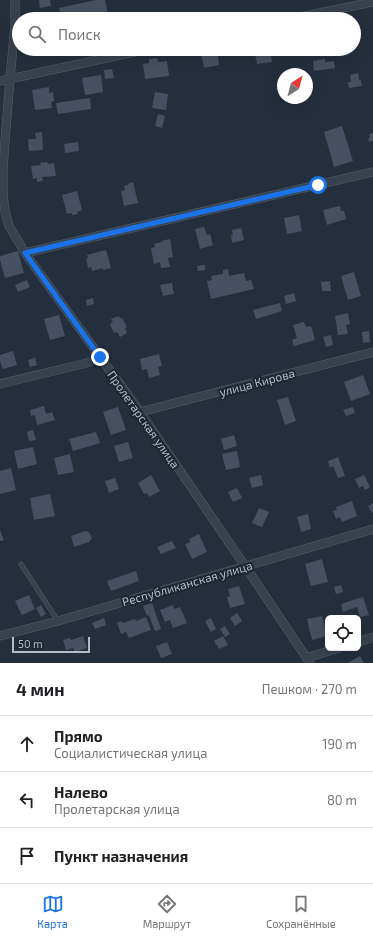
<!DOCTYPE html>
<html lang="ru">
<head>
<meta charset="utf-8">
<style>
	body { margin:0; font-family:"Exo 2",sans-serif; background:#f6f6f6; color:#202124 }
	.controls { position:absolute; right:12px; bottom:12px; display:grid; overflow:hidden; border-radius:6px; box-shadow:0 4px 16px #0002 }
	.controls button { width:36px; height:36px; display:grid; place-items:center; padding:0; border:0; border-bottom:1px solid #e0e0e0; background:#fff; color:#202124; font:20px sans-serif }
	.compass { position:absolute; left:277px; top:68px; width:36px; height:36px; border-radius:50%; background:#fff; box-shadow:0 4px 16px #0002; rotate:36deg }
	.scale { position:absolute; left:12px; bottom:10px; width:78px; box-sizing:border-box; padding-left:4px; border:2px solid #b4bcc9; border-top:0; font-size:11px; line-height:14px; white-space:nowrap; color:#b4bcc9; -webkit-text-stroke:3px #1d2633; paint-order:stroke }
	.stop { position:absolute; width:12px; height:12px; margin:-9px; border:3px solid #1a73e8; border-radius:50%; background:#fff }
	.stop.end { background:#1a73e8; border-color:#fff; box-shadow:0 1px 4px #0008 }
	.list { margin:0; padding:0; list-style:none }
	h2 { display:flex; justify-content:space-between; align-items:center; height:52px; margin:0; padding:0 16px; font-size:17px }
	h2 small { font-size:13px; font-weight:400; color:#757577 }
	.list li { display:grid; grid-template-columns:26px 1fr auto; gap:12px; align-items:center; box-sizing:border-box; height:56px; padding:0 16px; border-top:1px solid #e0e0e0 }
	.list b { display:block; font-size:15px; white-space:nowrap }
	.list p { margin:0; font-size:13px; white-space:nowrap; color:#757577 }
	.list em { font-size:13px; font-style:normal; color:#757577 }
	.icon { flex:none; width:22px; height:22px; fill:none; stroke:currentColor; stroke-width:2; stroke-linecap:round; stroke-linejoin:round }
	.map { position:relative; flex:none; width:373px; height:663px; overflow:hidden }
	.search { position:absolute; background:#fff; box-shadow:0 4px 16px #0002; left:12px; right:12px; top:12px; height:44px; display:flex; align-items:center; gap:10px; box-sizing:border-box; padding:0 14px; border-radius:22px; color:#757577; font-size:15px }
	.sheet { height:220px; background:#fff }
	nav { display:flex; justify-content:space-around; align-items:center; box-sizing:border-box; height:56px; border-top:1px solid #e0e0e0; background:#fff; font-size:11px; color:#757577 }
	nav a { display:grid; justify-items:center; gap:2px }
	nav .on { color:#1a73e8 }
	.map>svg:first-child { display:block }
	.building { fill:#455162 }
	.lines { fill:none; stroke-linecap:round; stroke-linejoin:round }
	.service-casing { stroke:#565f6c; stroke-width:5 }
	.minor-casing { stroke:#565f6c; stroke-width:9 }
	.service { stroke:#38414e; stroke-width:4 }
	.minor { stroke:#38414e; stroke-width:8 }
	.route { stroke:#1a73e8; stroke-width:5 }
	.labels { text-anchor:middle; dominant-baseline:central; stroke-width:4; stroke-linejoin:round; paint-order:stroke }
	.street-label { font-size:12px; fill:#b4bcc9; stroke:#1d2633 }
</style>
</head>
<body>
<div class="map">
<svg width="373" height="663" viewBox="0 0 373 663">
	<rect width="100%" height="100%" fill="#242f3e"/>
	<!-- building -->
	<g class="building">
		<polygon points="39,0 50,0 51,6 40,8"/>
		<polygon points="96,0 105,0 109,19 62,19 59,8"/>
		<polygon points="40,49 46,49 46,52 40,53"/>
		<polygon points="254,49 270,49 272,62 257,64"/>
		<polygon points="217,50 219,65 204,68 201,53"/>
		<polygon points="157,58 158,62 167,61 169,76 145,79 143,64 149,63 149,59"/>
		<polygon points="325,59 325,62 334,61 335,68 314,71 313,61"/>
		<polygon points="112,69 114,78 105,79 104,70"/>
		<polygon points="358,73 359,80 361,80 362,86 349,88 348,82 351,82 350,75"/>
		<polygon points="101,75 103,92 85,95 82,78"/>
		<polygon points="49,87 49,93 53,92 54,101 51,102 52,108 35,110 32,90"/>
		<polygon points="155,92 168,94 166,110 152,108"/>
		<polygon points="90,98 91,109 58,114 56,103"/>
		<polygon points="158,114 165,116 162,128 155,126"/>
		<polygon points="342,126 353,161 334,167 324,132"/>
		<polygon points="42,132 43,150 29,151 28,139 36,139 35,133"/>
		<polygon points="373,133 373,141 369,142 368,138 370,138 369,134"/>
		<polygon points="78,142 79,151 65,153 64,144"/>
		<polygon points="47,162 48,164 54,163 56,176 42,177 43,181 37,182 37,178 33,179 31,166 41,165 40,163"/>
		<polygon points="133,182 138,203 124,206 121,191 125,190 124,186 128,185 128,184"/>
		<polygon points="77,191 82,210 77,212 78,214 72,215 72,213 67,214 62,195"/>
		<polygon points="340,206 341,211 344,211 346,219 327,225 323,210"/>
		<polygon points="299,215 302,231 287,234 284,218"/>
		<polygon points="204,227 207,235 210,234 213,245 200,249 195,229"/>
		<polygon points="241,228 244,240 232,243 231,235 233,235 232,230"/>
		<polygon points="170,239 173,257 168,258 170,267 161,268 160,262 154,264 151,248 155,247 154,244 162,242 161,241"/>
		<polygon points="106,250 111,268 103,270 103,268 92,271 91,267 88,268 86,259 88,258 87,255"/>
		<polygon points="18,251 24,273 5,278 0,260 0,256"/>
		<polygon points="205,265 205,270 198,271 197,266"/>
		<polygon points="228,269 229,276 244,273 246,281 251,280 254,289 211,299 207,281 212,280 211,276 223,274 223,270"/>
		<polygon points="354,272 361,296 348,300 341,276"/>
		<polygon points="27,280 30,287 18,292 15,285"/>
		<polygon points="330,281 331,291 322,291 321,282"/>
		<polygon points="172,283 174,294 163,296 160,285"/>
		<polygon points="294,293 296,301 286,304 284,296"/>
		<polygon points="93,298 94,304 87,306 86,300"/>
		<polygon points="280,303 282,311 256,319 253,310"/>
		<polygon points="348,313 350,324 346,325 348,334 338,335 335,316"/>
		<polygon points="59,315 65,336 50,340 44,319"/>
		<polygon points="119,316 120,319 122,318 127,327 125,328 127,333 120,337 117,332 114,333 110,324 113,322 111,319"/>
		<polygon points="304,322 306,327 311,326 315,340 294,346 292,340 297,338 293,325"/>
		<polygon points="369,331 370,342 363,343 362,332"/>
		<polygon points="331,335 333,345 326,347 323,337"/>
		<polygon points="13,351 17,365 3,369 0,361 0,355"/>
		<polygon points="159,354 162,366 158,367 160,375 149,378 147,369 142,370 140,359"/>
		<polygon points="35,358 37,365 30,367 28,360"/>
		<polygon points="363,375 370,394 351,401 344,382"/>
		<polygon points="288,397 296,421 285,425 277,400"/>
		<polygon points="44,406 46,414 52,412 55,420 37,425 35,415 31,416 30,410"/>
		<polygon points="118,407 126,430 111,435 103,412"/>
		<polygon points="353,407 355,413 346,416 343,410"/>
		<polygon points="33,430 36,440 29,441 27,432"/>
		<polygon points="96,432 100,443 73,451 69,439"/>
		<polygon points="234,435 237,446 224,450 221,439"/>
		<polygon points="128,442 133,458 119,462 114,446"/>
		<polygon points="33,447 37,464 18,469 14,451"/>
		<polygon points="237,451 240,467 226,470 222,454"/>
		<polygon points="70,454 74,472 58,475 54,458"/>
		<polygon points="338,457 345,476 338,478 333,466 330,468 328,461"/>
		<polygon points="11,468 16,490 0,494 0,471"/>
		<polygon points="151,475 160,491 149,497 147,493 144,494 138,483"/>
		<polygon points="261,475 263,485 252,488 249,478"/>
		<polygon points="364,475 370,487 365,490 363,486 359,488 355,479"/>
		<polygon points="115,478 119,489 109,493 105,481"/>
		<polygon points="237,488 242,498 233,502 228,492"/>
		<polygon points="50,494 55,516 34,520 30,498"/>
		<polygon points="352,501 357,516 342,522 340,517 336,519 333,511 337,510 336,507"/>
		<polygon points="373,503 373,512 372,513 368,506"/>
		<polygon points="259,508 269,512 262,527 252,523"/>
		<polygon points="308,514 311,529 301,532 297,517"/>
		<polygon points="0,530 4,540 0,541"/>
		<polygon points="85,531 89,532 92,538 89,542 74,547 71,536"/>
		<polygon points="199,534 207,552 192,559 185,544 190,542 189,539"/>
		<polygon points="172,541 176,548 161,554 157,547"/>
		<polygon points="322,559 328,582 311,586 305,564"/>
		<polygon points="136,571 139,581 111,591 107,581"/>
		<polygon points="341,585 343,592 336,594 334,587"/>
		<polygon points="239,586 245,604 230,608 227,597 230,596 228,589"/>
		<polygon points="29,595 35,609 22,615 15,601"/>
		<polygon points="363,597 369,615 360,617 357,607 343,612 341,604"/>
		<polygon points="152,603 161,629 155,631 149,615 147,616 143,606"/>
		<polygon points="41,605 46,614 41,617 36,608"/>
		<polygon points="173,605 174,609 180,607 187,623 173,628 170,620 165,622 160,610"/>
		<polygon points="237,613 242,621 235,626 230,618"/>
		<polygon points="322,616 327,636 312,640 307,619"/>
		<polygon points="146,617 151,630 129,638 126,632 121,634 117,623 122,621 123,623 135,619 136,621"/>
		<polygon points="104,618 106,625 95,629 92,623"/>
		<polygon points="211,618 216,629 211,632 205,621"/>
		<polygon points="225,626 230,634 225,637 220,629"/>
		<polygon points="83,636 87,648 75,652 73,648 66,650 63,640 70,638 71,640"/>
		<polygon points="223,636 228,645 219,649 214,641"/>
		<polygon points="167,642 172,654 161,658 156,646"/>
		<polygon points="360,656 364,663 348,663"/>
	</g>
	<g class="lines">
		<defs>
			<polyline id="service" points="21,564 58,621"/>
			<g id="minor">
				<polyline points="15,0 15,24 13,47 10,78 3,168 3,194 5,211 9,226 25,253 140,412 245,566 310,663"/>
				<polyline points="290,19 373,2"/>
				<polyline points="0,81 148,49"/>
				<polyline points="25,253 373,172"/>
				<polyline points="0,384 87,363 100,357"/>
				<polyline points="140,412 373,352"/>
				<polyline points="0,636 58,621 373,529"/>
				<polyline points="358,642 373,637"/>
				<polyline points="306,658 339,648"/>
			</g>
		</defs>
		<!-- service casing -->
		<use href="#service" class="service-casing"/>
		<!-- minor casing -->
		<use href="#minor" class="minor-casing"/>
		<!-- service -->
		<use href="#service" class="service"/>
		<!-- minor -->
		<use href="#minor" class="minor"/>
	</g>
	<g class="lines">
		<!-- route -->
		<polyline class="route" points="100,357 25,253 318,185"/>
	</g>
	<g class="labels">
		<!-- street labels -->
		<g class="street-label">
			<text transform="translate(257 382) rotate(-15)">улица Кирова</text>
			<text transform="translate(144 419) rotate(55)">Пролетарская улица</text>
			<text transform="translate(187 583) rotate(-16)">Республиканская улица</text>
		</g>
	</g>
</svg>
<div class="controls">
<button><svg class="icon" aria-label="locate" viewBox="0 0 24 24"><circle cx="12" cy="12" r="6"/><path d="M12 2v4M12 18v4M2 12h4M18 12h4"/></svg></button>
</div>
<svg class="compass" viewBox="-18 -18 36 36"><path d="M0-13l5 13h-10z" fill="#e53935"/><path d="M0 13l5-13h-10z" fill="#757577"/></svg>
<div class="scale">50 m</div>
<div class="stop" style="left:318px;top:185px"></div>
<div class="stop end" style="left:100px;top:357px"></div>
<div class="search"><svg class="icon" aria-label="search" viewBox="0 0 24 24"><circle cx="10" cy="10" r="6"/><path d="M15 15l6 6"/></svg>Поиск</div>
</div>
<section class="sheet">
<h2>4 мин<small>Пешком · 270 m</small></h2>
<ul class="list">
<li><svg class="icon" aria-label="ahead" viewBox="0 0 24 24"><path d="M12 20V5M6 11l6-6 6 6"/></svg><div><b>Прямо</b><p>Социалистическая улица</p></div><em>190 m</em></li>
<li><svg class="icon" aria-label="left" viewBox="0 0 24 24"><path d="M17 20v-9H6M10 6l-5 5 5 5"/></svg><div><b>Налево</b><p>Пролетарская улица</p></div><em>80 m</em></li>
<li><svg class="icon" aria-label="arrive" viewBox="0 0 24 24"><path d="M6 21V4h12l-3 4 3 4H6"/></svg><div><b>Пункт назначения</b></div></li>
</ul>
</section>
<nav>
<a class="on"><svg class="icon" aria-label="map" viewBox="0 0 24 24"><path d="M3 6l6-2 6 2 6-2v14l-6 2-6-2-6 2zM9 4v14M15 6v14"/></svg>Карта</a>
<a><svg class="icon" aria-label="directions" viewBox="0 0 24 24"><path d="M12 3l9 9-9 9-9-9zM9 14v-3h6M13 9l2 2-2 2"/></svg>Маршрут</a>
<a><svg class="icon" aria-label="saved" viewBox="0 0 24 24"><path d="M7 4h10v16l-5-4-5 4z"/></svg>Сохранённые</a>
</nav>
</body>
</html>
